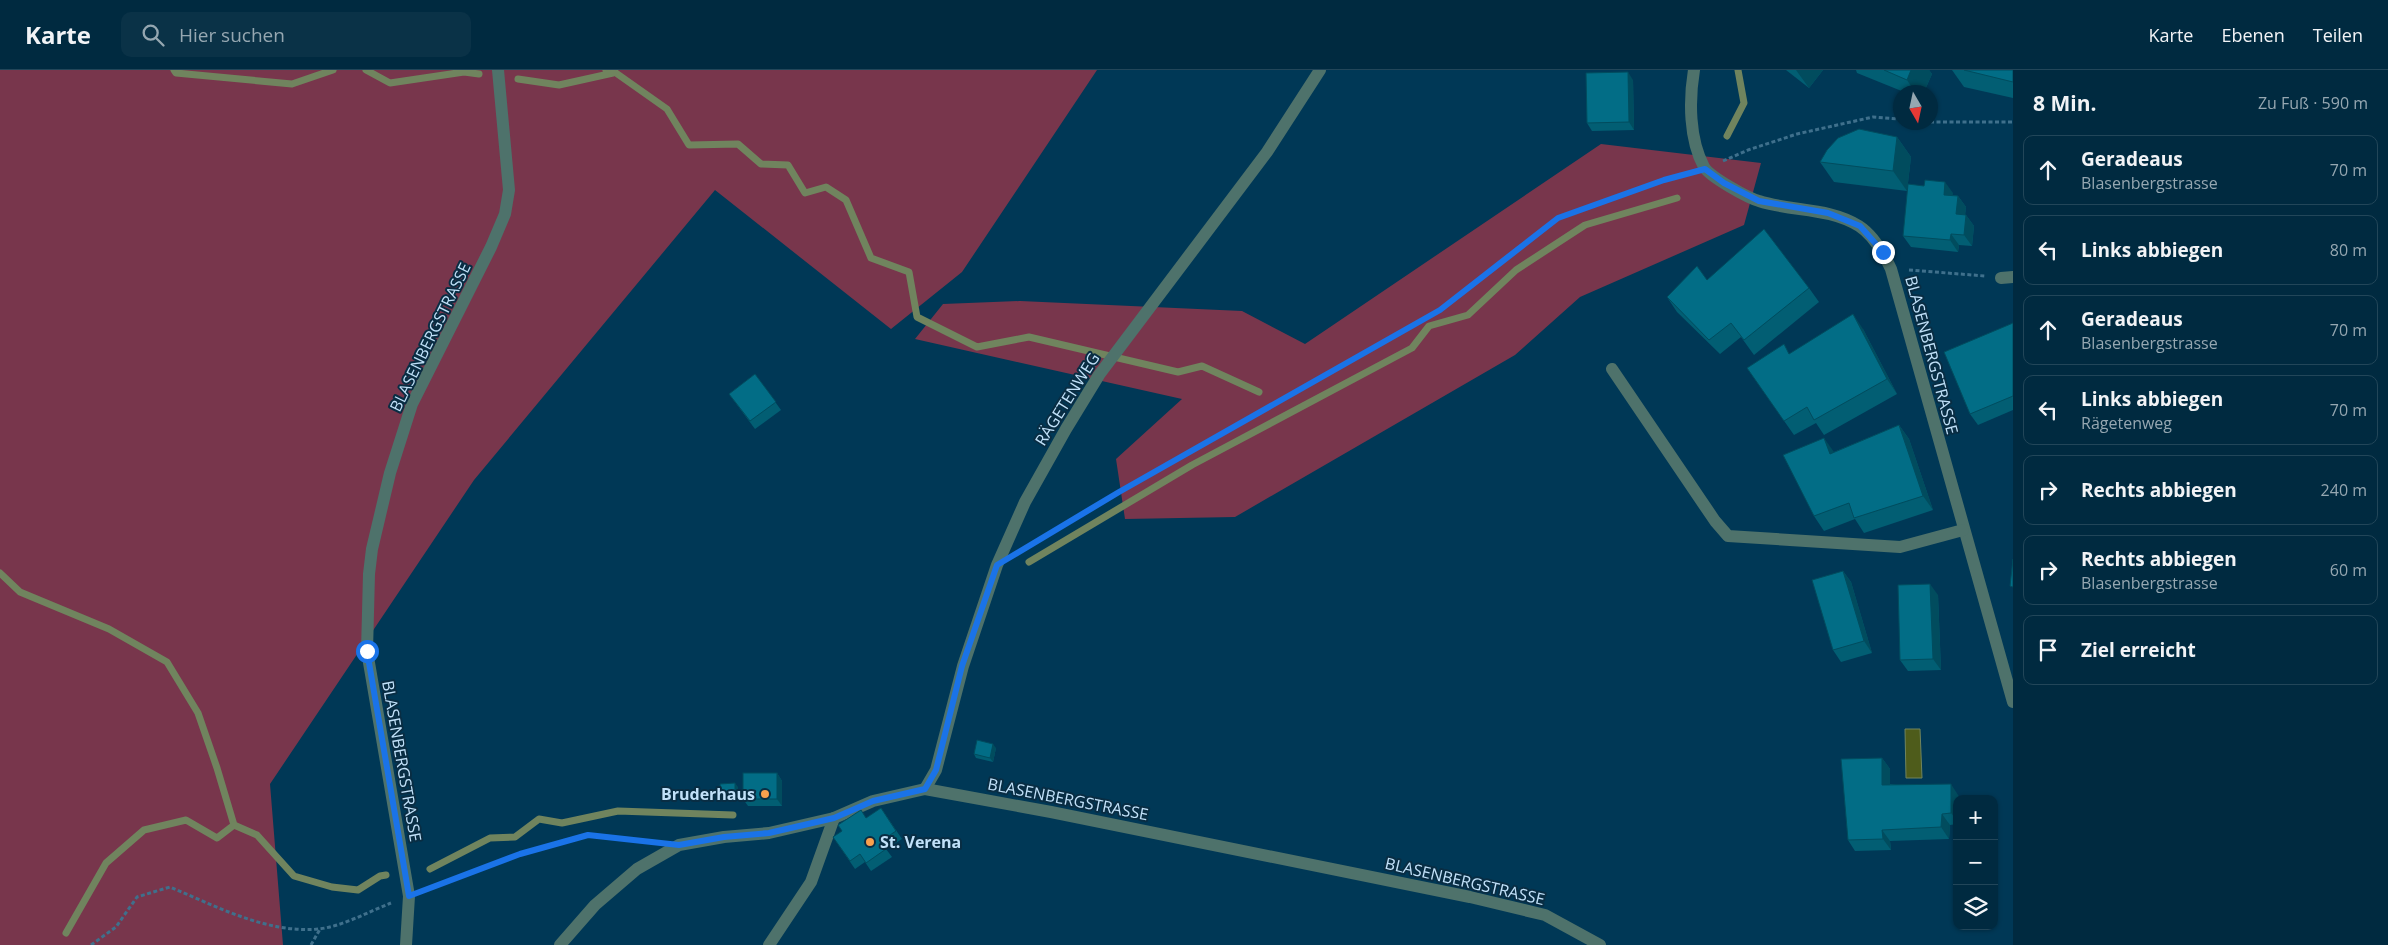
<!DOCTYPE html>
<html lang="de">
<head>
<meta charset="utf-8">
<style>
	body { margin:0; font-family:"Open Sans",sans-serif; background:#0a3247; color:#f1f3f6 }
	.controls { position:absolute; right:15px; bottom:15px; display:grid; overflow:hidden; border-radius:10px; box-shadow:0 1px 4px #0004 }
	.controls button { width:45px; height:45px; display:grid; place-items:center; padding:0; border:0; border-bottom:1px solid #224659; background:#002a40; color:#f1f3f6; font:25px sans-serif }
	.compass { position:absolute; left:1893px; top:15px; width:45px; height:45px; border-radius:50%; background:#002a40; box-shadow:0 1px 4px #0004; rotate:171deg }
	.stop { position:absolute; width:15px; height:15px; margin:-11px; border:4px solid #1a73e8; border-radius:50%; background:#fff }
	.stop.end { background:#1a73e8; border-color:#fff; box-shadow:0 1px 5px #0008 }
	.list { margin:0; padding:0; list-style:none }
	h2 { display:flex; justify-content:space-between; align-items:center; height:65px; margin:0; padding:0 20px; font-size:21px }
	h2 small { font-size:16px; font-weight:400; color:#95a7b1 }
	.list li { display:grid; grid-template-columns:32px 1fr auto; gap:15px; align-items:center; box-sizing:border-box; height:70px; margin:0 10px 10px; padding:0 10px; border:1px solid #224659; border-radius:10px }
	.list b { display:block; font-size:19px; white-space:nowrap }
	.list p { margin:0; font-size:16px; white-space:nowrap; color:#95a7b1 }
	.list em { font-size:16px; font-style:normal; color:#95a7b1 }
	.icon { flex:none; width:28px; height:28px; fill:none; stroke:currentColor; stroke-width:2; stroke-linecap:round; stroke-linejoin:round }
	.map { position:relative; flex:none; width:2013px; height:875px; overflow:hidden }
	header { display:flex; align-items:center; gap:30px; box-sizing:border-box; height:70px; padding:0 25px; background:#002a40; border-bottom:1px solid #224659 }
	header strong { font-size:24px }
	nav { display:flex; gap:28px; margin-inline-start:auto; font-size:18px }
	.search { width:350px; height:45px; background:#0a3247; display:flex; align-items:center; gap:12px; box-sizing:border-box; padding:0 18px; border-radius:10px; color:#95a7b1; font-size:19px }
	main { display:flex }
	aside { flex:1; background:#002a40 }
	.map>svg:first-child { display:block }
	.green { fill:#78364c }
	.water { fill:#4e5c1b; stroke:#70845e }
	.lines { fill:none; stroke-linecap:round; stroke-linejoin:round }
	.stream { stroke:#70845e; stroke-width:7 }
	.path { stroke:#3f708c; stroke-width:3; stroke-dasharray:4 2.5; stroke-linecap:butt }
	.minor { stroke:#4e726b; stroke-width:12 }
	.wall { fill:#025e73 }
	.shaded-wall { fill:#014c5e }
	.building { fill:#026d86; stroke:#014c5e }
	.route { stroke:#1a73e8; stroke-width:6 }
	.poi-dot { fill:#f9a04d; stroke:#092d43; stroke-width:2 }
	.labels { text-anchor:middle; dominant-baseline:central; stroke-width:4; stroke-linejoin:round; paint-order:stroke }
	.street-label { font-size:16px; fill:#c1e1f9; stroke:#092d43 }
	.poi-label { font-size:16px; font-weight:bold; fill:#c1e1f9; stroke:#092d43; text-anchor:end }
</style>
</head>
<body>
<header>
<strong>Karte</strong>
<div class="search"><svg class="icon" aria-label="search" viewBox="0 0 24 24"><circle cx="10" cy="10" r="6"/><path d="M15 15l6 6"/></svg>Hier suchen</div>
<nav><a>Karte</a><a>Ebenen</a><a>Teilen</a></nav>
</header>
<main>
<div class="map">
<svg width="2013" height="875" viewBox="0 0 2013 875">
	<rect width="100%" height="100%" fill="#003856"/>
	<!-- green -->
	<g class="green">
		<polygon points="0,0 1097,0 962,202 891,259 715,120 474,410 270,714 283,875 0,875"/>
		<polygon points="1601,74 1761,93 1744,155 1580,227 1515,285 1235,447 1125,449 1116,389 1182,329 915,269 943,234 1020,231 1242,241 1305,274"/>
	</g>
	<!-- water -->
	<polygon class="water" points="1905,659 1920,659 1922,708 1906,708"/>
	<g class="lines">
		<!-- stream -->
		<g class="stream">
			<polyline points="174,0 176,3 292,14 333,0"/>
			<polyline points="366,0 390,13 464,2 479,4"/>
			<polyline points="606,0 616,3 667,39 689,75 738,74 761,94 788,95 805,123 826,117 846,130 871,188 909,202 917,247 977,277 1029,267 1178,302 1202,296 1259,322"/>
			<polyline points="518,9 559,15 613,3"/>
			<polyline points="1727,66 1744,33 1738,0"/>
			<polyline points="1029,492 1192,395 1412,278 1429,256 1468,245 1516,200 1585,155 1677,128"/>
			<polyline points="0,503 20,522 109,559 167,592 198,643 217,698 234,755 257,765 294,806 332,817 358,820 380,806 386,805"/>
			<polyline points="430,799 490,768 515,767 539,749 562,753 618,741 733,745"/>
			<polyline points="66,863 106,793 144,760 186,750 217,768 234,755"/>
		</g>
		<!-- path -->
		<g class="path">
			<polyline points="1930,52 2013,52"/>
			<polyline points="1723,91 1748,80 1797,64 1873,47 1900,49"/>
			<polyline points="1909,200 1985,206"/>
			<polyline points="1024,480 1119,422 1440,240 1558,148 1664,109 1689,103"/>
			<polyline points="425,820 520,784 588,765 649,772"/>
			<path d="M91 875 116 857 137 827 170 817C216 836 267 864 319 859 343 856 368 842 391 833"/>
			<polyline points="311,875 320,859"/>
		</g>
		<!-- minor -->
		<g class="minor">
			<path d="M1694 0C1689 30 1689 69 1704 97 1710 107 1748 128 1759 131 1793 142 1828 137 1859 156 1873 165 1884 184 1891 199L2013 632"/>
			<polyline points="2001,208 2013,207"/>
			<polyline points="1612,299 1715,451 1728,466 1900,477 1963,460"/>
			<polyline points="925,719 936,700 963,596 997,495 1025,432 1066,359 1099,305 1267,82 1320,0"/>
			<polyline points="406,875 409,826 367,581 369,504 372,479 390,403 412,334 491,177 505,144 509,120 498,0"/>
			<polyline points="560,875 595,835 637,799 679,775 724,767 769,763 834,748 873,731 925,719 1051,742 1470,827 1545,845 1600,875"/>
			<polyline points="769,875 811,812 834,748"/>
		</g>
	</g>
	<!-- wall -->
	<g class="wall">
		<polygon points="1786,0 1823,0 1809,18"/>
		<polygon points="1856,0 1929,0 1932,4 1924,22 1904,22 1857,3"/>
		<polygon points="1952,0 2013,0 2013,28 1964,17"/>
		<polygon points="1633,10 1634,60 1592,61 1587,53"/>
		<polygon points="1897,67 1911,87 1907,121 1834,112 1820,92"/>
		<polygon points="1953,123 1952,125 1958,126 1966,137 1965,145 1966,145 1974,156 1972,176 1959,175 1958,182 1911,177 1903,166"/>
		<polygon points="1707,210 1809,218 1819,232 1754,285 1741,267 1720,284 1677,242 1667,227"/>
		<polygon points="2013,253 2013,340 1978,355 1970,344"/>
		<polygon points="1863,259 1897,324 1824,365 1816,353 1794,365 1747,298"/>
		<polygon points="755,304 781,340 755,359 729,324"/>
		<polygon points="1899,355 1909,369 1933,440 1864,463 1855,449 1824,461 1814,446 1834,382"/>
		<polygon points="1843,501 1851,512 1872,583 1841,592 1833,580"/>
		<polygon points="1938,525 1941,600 1908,601 1900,590"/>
		<polygon points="996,678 993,692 976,688 974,684"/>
		<polygon points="1882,688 1890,699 1890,714 1958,725 1959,729 1957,729 1957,754 1950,755 1949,769 1890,771 1891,780 1855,781 1848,770"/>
		<polygon points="777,703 782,711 782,736 748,736 743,729"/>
		<polygon points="738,717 738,725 723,726 721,722"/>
		<polygon points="881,738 902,769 886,779 892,787 871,801 865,792 855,799 833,767 867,748"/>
	</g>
	<!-- shaded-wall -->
	<g class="shaded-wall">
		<polygon points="1796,0 1823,0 1809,18"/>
		<polygon points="1911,0 1929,0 1932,4 1924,22 1915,22 1907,10"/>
		<polygon points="1628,2 1633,10 1634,60 1629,52"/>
		<polygon points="1897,67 1911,87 1907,121 1893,101"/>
		<polygon points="1945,112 1953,123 1951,136 1944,125"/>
		<polygon points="1958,126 1966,137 1964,155 1956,144"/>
		<polygon points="1966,145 1974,156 1972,176 1964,165"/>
		<polygon points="1951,164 1959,175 1958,182 1950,170"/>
		<polygon points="1853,244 1863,259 1897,324 1887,309"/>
		<polygon points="1899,355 1909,369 1933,440 1923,426"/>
		<polygon points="1824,368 1834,382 1830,384"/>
		<polygon points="1843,501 1851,512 1872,583 1864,571"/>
		<polygon points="1930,514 1938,525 1941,600 1933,589"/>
		<polygon points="993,674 996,678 993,692 990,688"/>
		<polygon points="1882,688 1890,699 1890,726 1882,715"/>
		<polygon points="777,703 782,711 782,736 777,729"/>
		<polygon points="735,713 738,717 738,725 735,721"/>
		<polygon points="1951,714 1958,725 1959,729 1957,729 1957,750 1951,743"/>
		<polygon points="1942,744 1950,755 1949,769 1941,757"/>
		<polygon points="1882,760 1890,771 1891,780 1883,769"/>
	</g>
	<!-- building -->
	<g class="building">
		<polygon points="1884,0 1911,0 1907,10"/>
		<polygon points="1964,0 2013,0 2013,12"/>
		<polygon points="1628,2 1629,52 1587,53 1586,3"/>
		<polygon points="1859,59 1897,67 1893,101 1820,92 1827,80 1838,68"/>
		<polygon points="1925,110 1945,112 1944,125 1958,126 1956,144 1966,145 1964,165 1951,164 1950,170 1903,166 1908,114 1924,116"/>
		<polygon points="1764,159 1809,218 1744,270 1731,253 1709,270 1667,227 1697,196 1707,210"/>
		<polygon points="1853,244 1887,309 1814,350 1807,337 1784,351 1747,298 1784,274 1789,284"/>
		<polygon points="2013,253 2013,326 1970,344 1944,282"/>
		<polygon points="755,304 776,332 750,351 729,324"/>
		<polygon points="1899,355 1923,426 1854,448 1849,433 1814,446 1783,385 1824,368 1830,384"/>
		<polygon points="2013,489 2013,517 2010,516"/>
		<polygon points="1843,501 1864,571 1833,580 1812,510"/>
		<polygon points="1930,514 1933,589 1900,590 1898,515"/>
		<polygon points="977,670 993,674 990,688 974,684"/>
		<polygon points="1882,688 1882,715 1951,714 1951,743 1942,744 1941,757 1882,760 1883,769 1848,770 1841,689"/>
		<rect x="743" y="703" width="34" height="26"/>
		<polygon points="735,713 735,721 721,722 720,714"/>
		<polygon points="881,738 896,761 881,771 886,779 866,793 860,784 850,791 833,767 842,761 838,755 861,740 866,748"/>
	</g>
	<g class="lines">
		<!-- route -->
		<polyline class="route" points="367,581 409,826 520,784 588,765 679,775 724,767 769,763 834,748 873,731 925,719 936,700 962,596 997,495 1119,422 1440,240 1558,148 1664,110 1705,99 1724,113 1759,131 1828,143 1860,156 1883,182"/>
	</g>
	<!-- markers -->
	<g class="poi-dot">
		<circle cx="765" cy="724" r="5"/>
		<circle cx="870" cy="772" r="5"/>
	</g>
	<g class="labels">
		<!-- street labels -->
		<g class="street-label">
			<text transform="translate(430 267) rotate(-64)">BLASENBERGSTRASSE</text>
			<text transform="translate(1932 285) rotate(75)">BLASENBERGSTRASSE</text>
			<text transform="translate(1067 329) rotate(-58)">RÄGETENWEG</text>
			<text transform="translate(402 691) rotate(80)">BLASENBERGSTRASSE</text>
			<text transform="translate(1068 729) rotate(11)">BLASENBERGSTRASSE</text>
			<text transform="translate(1465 811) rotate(13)">BLASENBERGSTRASSE</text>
		</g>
		<!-- poi labels -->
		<g class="poi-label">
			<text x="755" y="724">Bruderhaus</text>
			<text x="880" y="772" text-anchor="start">St. Verena</text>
		</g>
	</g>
</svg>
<div class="controls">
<button>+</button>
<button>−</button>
<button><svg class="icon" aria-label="layers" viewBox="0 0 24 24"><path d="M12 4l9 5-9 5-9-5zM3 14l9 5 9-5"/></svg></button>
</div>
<svg class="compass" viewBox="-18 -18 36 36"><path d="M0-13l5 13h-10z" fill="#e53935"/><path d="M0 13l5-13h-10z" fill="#95a7b1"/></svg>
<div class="stop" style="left:367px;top:581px"></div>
<div class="stop end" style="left:1883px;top:182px"></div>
</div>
<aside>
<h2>8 Min.<small>Zu Fuß · 590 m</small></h2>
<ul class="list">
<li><svg class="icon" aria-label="ahead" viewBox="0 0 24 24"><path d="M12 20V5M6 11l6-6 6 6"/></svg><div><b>Geradeaus</b><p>Blasenbergstrasse</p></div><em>70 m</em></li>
<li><svg class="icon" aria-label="left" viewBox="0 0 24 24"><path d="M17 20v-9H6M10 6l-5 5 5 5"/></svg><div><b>Links abbiegen</b></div><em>80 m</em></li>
<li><svg class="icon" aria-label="ahead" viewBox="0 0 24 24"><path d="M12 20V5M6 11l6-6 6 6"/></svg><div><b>Geradeaus</b><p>Blasenbergstrasse</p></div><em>70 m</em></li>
<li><svg class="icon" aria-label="left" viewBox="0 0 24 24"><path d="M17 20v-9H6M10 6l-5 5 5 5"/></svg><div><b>Links abbiegen</b><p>Rägetenweg</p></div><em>70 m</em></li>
<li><svg class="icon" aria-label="right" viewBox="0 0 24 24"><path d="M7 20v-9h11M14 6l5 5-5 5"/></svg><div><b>Rechts abbiegen</b></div><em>240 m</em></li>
<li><svg class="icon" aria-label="right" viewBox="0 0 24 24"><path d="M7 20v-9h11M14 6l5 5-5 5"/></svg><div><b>Rechts abbiegen</b><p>Blasenbergstrasse</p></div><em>60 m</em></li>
<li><svg class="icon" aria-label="arrive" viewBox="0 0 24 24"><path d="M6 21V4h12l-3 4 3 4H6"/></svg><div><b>Ziel erreicht</b></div></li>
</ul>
</aside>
</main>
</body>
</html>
